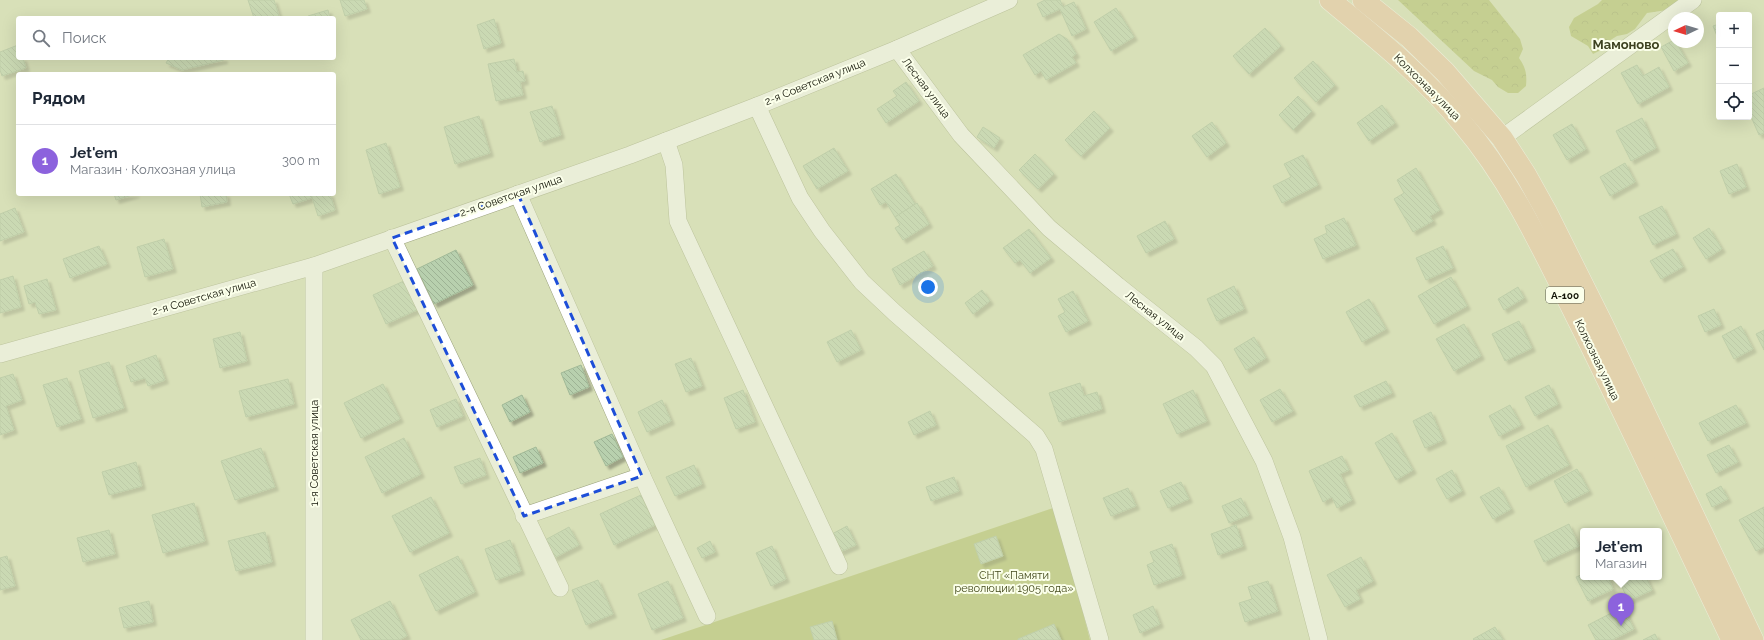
<!DOCTYPE html>
<html lang="ru">
<head>
<meta charset="utf-8">
<style>
	body { margin:0; font-family:Raleway,sans-serif; background:#f2f2f3; color:#1f2937 }
	.controls { position:absolute; right:12px; top:12px; display:grid; overflow:hidden; border-radius:4px; box-shadow:0 4px 16px #0002 }
	.controls button { width:36px; height:36px; display:grid; place-items:center; padding:0; border:0; border-bottom:1px solid #e0e1e3; background:#fff; color:#1f2937; font:20px sans-serif }
	.compass { position:absolute; left:1668px; top:12px; width:36px; height:36px; border-radius:50%; background:#fff; box-shadow:0 4px 16px #0002; rotate:266deg }
	.you { position:absolute; left:928px; top:287px; width:14px; height:14px; margin:-10px; border:3px solid #fff; border-radius:50%; background:#1a73e8; box-shadow:0 0 0 6px #1a73e833 }
	.badge { display:grid; place-items:center; width:26px; height:26px; border-radius:50%; background:#8c62dd; color:#fff; font-size:13px; font-weight:700 }
	.pin { position:absolute; translate:-50% -33px; filter:drop-shadow(0 1px 2px #0008) }
	.pin::after { content:''; position:absolute; top:21px; width:14px; height:12px; background:inherit; clip-path:polygon(0 0,100% 0,50% 100%) }
	.popup { position:absolute; left:1580px; top:528px; width:82px; height:52px; box-sizing:border-box; display:grid; place-content:center; border-radius:4px; background:#fff; filter:drop-shadow(0 1px 3px #0005); font-size:13px; white-space:nowrap; color:#747a83 }
	.popup b { font-size:15px; color:#1f2937 }
	.popup::after { content:''; position:absolute; left:50%; top:100%; margin-left:-8px; border:8px solid transparent; border-top-color:#fff }
	.list { margin:0; padding:0; list-style:none }
	h2 { display:flex; justify-content:space-between; align-items:center; height:52px; margin:0; padding:0 16px; font-size:17px }
	h2 small { font-size:13px; font-weight:400; color:#747a83 }
	.list li { display:grid; grid-template-columns:26px 1fr auto; gap:12px; align-items:center; box-sizing:border-box; height:72px; padding:0 16px; border-top:1px solid #e0e1e3 }
	.list b { display:block; font-size:15px; white-space:nowrap }
	.list p { margin:0; font-size:13px; white-space:nowrap; color:#747a83 }
	.list em { font-size:13px; font-style:normal; color:#747a83 }
	.icon { flex:none; width:22px; height:22px; fill:none; stroke:currentColor; stroke-width:2; stroke-linecap:round; stroke-linejoin:round }
	.map { position:relative; flex:none; width:1764px; height:640px; overflow:hidden }
	.search { position:absolute; background:#fff; box-shadow:0 4px 16px #0002; left:16px; top:16px; width:320px; height:44px; display:flex; align-items:center; gap:10px; box-sizing:border-box; padding:0 14px; border-radius:4px; color:#747a83; font-size:15px }
	.panel { position:absolute; background:#fff; box-shadow:0 4px 16px #0002; left:16px; top:72px; width:320px; height:124px; border-radius:4px }
	.map>svg:first-child { display:block }
	.forest { fill:url(#forest-crowns) }
	.garden { fill:#aebb63 }
	.building { fill:url(#building-back-hatch); stroke:#a1b997; filter:url(#shadow) }
	.lines { fill:none; stroke-linecap:round; stroke-linejoin:round }
	.minor-casing { stroke:#9aa17b; stroke-width:18 }
	.major-casing { stroke:#fff; stroke-width:22 }
	.minor { stroke:#fff; stroke-width:17 }
	.major { stroke:#edc1a1; stroke-width:21 }
	.marked { fill:none; stroke:#1d4ed8; stroke-width:3; stroke-dasharray:8 5; stroke-linejoin:round }
	.labels { text-anchor:middle; dominant-baseline:central; stroke-width:4; stroke-linejoin:round; paint-order:stroke }
	.shield { fill:#fbffea; stroke:#595b4b; stroke-width:1 }
	.shield-label { font-size:10px; font-weight:bold; fill:#131507 }
	.street-label { font-size:11px; fill:#131507; stroke:#fbffea }
	.park-label { font-size:11px; fill:#444a1d; stroke:#fbffea }
	.quarter-label { font-size:13px; font-weight:bold; fill:#3d4220; stroke:#fbffea }
</style>
</head>
<body>
<div class="map">
<svg width="1764" height="640" viewBox="0 0 1764 640">
	<defs>
		<pattern id="forest-crowns" width="20" height="18" patternUnits="userSpaceOnUse"><rect width="20" height="18" fill="#aebb63"/><path d="M2 6a3 3 0 1 1 6 0M12 15a3 3 0 1 1 6 0" fill="none" stroke="#95a054"/></pattern>
		<pattern id="building-back-hatch" width="6" height="6" patternUnits="userSpaceOnUse"><rect width="6" height="6" fill="#b8d0ae"/><path d="M-1 5l2 2M0 0l6 6M5-1l2 2" fill="none" stroke="#9db294"/></pattern>
		<filter id="shadow"><feDropShadow dx="3.5" dy="3.5" stdDeviation="1" flood-color="#0004"/></filter>
	</defs>
	<rect width="100%" height="100%" fill="#d8e0b8"/>
	<!-- forest -->
	<g class="forest">
		<path d="M1398 0H1489L1520 39 1523 49 1519 58C1526 68 1527 74 1526 86L1518 93H1508L1498 87 1492 80 1474 71Z"/>
		<polygon points="1602,0 1679,0 1667,10 1647,13 1635,29 1627,34 1617,36 1609,41 1603,49 1593,54 1588,46 1571,36 1569,27 1574,18 1598,4"/>
	</g>
	<!-- garden -->
	<polygon class="garden" points="1056,507 1090,640 661,640"/>
	<!-- building -->
	<g class="building">
		<polygon points="248,0 274,0 279,16 273,18 254,18"/>
		<polygon points="340,0 364,0 367,9 345,16"/>
		<polygon points="1045,0 1060,0 1063,7 1074,2 1086,29 1072,36 1060,9 1043,17 1037,4"/>
		<polygon points="1116,8 1134,37 1111,51 1094,22"/>
		<polygon points="328,10 330,18 309,18 308,16"/>
		<polygon points="494,19 501,43 484,49 477,25"/>
		<polygon points="1719,24 1719,41 1713,26"/>
		<polygon points="1265,28 1281,46 1249,74 1233,56"/>
		<polygon points="1059,34 1067,39 1076,54 1072,57 1076,63 1046,80 1041,71 1035,75 1023,55"/>
		<polygon points="1674,40 1674,42 1676,42 1688,63 1674,71 1661,47"/>
		<polygon points="18,45 18,58 23,58 26,68 2,76 0,70 0,52"/>
		<polygon points="169,58 224,58 224,60 182,70 166,63"/>
		<polygon points="514,59 517,72 523,71 525,81 520,82 523,95 496,101 488,64"/>
		<polygon points="1313,61 1335,85 1316,102 1294,78"/>
		<polygon points="1637,65 1643,76 1659,67 1669,87 1638,104 1621,73"/>
		<polygon points="906,82 919,101 886,123 877,109 897,96 893,91"/>
		<polygon points="1764,88 1764,133 1759,135 1749,112 1749,95"/>
		<polygon points="1298,96 1312,111 1293,130 1279,115"/>
		<polygon points="1382,105 1395,123 1369,141 1357,123"/>
		<polygon points="552,106 561,135 540,142 530,112"/>
		<polygon points="1094,111 1110,128 1081,156 1065,140"/>
		<polygon points="479,116 490,153 455,164 444,127"/>
		<polygon points="1642,118 1656,148 1631,161 1616,131"/>
		<polygon points="1212,122 1226,143 1207,157 1192,136"/>
		<polygon points="1572,124 1586,149 1567,160 1553,135"/>
		<polygon points="983,127 1000,138 994,148 977,137"/>
		<polygon points="386,143 400,187 379,194 366,150"/>
		<polygon points="834,148 848,171 817,189 803,166"/>
		<polygon points="1035,154 1054,174 1038,189 1019,170"/>
		<polygon points="1303,155 1318,185 1282,203 1273,186 1291,177 1284,164"/>
		<polygon points="1625,163 1635,182 1610,196 1600,177"/>
		<polygon points="1737,164 1746,187 1729,194 1720,171"/>
		<polygon points="1416,168 1440,210 1430,216 1433,221 1413,232 1394,199 1404,193 1397,180"/>
		<polygon points="896,174 915,204 895,217 886,202 880,205 871,189"/>
		<polygon points="114,194 136,194 116,200"/>
		<polygon points="200,194 226,194 227,202 202,207"/>
		<polygon points="289,194 311,194 312,198 293,204"/>
		<polygon points="311,194 330,194 335,210 318,216"/>
		<polygon points="917,203 929,224 903,240 895,228 900,225 895,217"/>
		<polygon points="1662,206 1676,234 1653,245 1639,217"/>
		<polygon points="15,208 24,232 0,241 0,214"/>
		<polygon points="1344,218 1356,245 1323,259 1314,239 1327,233 1325,226"/>
		<polygon points="1165,221 1174,239 1146,253 1137,236"/>
		<polygon points="1709,228 1722,249 1706,259 1693,238"/>
		<polygon points="1029,229 1051,258 1030,273 1020,260 1015,263 1003,248"/>
		<polygon points="164,239 173,269 145,277 137,247"/>
		<polygon points="99,246 107,264 70,278 63,259"/>
		<polygon points="1443,246 1453,268 1426,280 1416,258"/>
		<polygon points="1673,249 1683,267 1661,279 1650,261"/>
		<polygon points="456,250 473,285 434,304 417,269"/>
		<polygon points="924,251 933,266 900,285 892,269"/>
		<polygon points="13,276 21,307 0,313 0,280"/>
		<polygon points="1451,277 1467,306 1434,324 1418,296"/>
		<polygon points="47,279 56,310 39,314 35,302 29,304 24,286"/>
		<polygon points="406,280 419,309 386,324 373,295"/>
		<polygon points="1234,286 1244,309 1217,321 1207,299"/>
		<polygon points="1518,287 1524,298 1504,310 1498,299"/>
		<polygon points="982,290 990,301 973,314 965,303"/>
		<polygon points="1073,291 1088,321 1066,332 1058,316 1065,312 1058,299"/>
		<polygon points="1369,299 1386,329 1362,342 1346,312"/>
		<polygon points="1714,309 1721,325 1705,332 1698,316"/>
		<polygon points="1519,321 1532,348 1505,361 1492,334"/>
		<polygon points="1464,324 1481,356 1454,371 1436,339"/>
		<polygon points="1741,326 1753,349 1734,359 1722,336"/>
		<polygon points="851,330 861,350 837,362 827,342"/>
		<polygon points="1764,330 1764,350 1756,334"/>
		<polygon points="240,332 247,361 220,368 213,339"/>
		<polygon points="1254,337 1266,358 1246,370 1234,349"/>
		<polygon points="156,355 165,380 148,386 145,378 131,382 126,366"/>
		<polygon points="691,358 702,386 686,392 675,364"/>
		<polygon points="109,362 124,408 93,418 79,371"/>
		<polygon points="581,365 589,387 570,395 561,373"/>
		<polygon points="13,374 22,400 6,406 14,430 0,435 0,378"/>
		<polygon points="67,378 81,419 57,427 43,385"/>
		<polygon points="288,379 294,404 246,417 239,391"/>
		<polygon points="1386,381 1392,393 1360,407 1354,396"/>
		<polygon points="1080,383 1084,396 1097,392 1102,409 1059,422 1049,393"/>
		<polygon points="383,384 400,419 361,438 344,403"/>
		<polygon points="1549,385 1558,404 1535,416 1525,397"/>
		<polygon points="1280,389 1293,411 1272,422 1260,400"/>
		<polygon points="743,390 755,422 736,429 724,398"/>
		<polygon points="1193,390 1207,421 1177,434 1163,404"/>
		<polygon points="522,395 530,412 510,422 502,405"/>
		<polygon points="456,399 463,416 437,427 430,410"/>
		<polygon points="662,400 671,421 647,432 638,412"/>
		<polygon points="1510,405 1521,425 1499,436 1489,416"/>
		<polygon points="1736,405 1746,423 1708,441 1699,423"/>
		<polygon points="930,411 936,425 914,435 908,422"/>
		<polygon points="1431,412 1443,440 1425,448 1413,421"/>
		<polygon points="1548,425 1569,465 1526,487 1506,446"/>
		<polygon points="1392,433 1413,470 1396,480 1375,443"/>
		<polygon points="612,434 623,457 606,466 594,442"/>
		<polygon points="404,438 421,474 382,493 365,457"/>
		<polygon points="1729,445 1738,462 1716,473 1707,455"/>
		<polygon points="536,447 543,463 520,473 513,457"/>
		<polygon points="261,448 275,487 235,500 221,461"/>
		<polygon points="1342,456 1349,470 1340,474 1352,500 1337,508 1332,497 1323,502 1309,471"/>
		<polygon points="480,458 486,475 461,484 454,467"/>
		<polygon points="136,462 142,486 109,495 102,472"/>
		<polygon points="694,465 702,484 675,496 666,477"/>
		<polygon points="1577,469 1589,491 1565,503 1554,481"/>
		<polygon points="1452,470 1462,491 1447,499 1436,479"/>
		<polygon points="954,477 959,491 931,501 926,487"/>
		<polygon points="1181,482 1189,499 1168,508 1160,491"/>
		<polygon points="1721,486 1728,499 1712,507 1706,494"/>
		<polygon points="1499,487 1511,509 1493,519 1480,497"/>
		<polygon points="1128,488 1136,506 1111,516 1103,498"/>
		<polygon points="641,495 655,525 614,545 600,514"/>
		<polygon points="431,497 449,533 410,552 392,516"/>
		<polygon points="1241,498 1249,515 1229,523 1222,506"/>
		<polygon points="194,503 205,541 163,553 152,515"/>
		<polygon points="1764,507 1764,547 1756,551 1739,520"/>
		<polygon points="1569,524 1579,546 1544,562 1534,541"/>
		<polygon points="1236,525 1243,546 1218,555 1211,534"/>
		<polygon points="847,526 856,545 840,552 832,534"/>
		<polygon points="569,527 579,545 554,558 545,540"/>
		<polygon points="109,530 115,554 83,562 77,538"/>
		<polygon points="265,532 272,562 236,571 228,541"/>
		<polygon points="996,536 1003,556 981,564 974,544"/>
		<polygon points="510,540 521,571 496,580 485,549"/>
		<polygon points="710,541 715,552 702,558 697,548"/>
		<polygon points="1172,544 1182,575 1154,585 1147,565 1154,562 1150,552"/>
		<polygon points="772,546 786,579 771,586 756,553"/>
		<polygon points="7,556 15,586 0,590 0,558"/>
		<polygon points="458,556 475,592 436,611 419,575"/>
		<polygon points="1361,557 1373,581 1356,590 1360,599 1345,607 1327,575"/>
		<polygon points="1583,574 1583,577 1608,577 1613,589 1588,601 1576,577"/>
		<polygon points="1632,577 1646,577 1652,590 1628,601 1620,582"/>
		<polygon points="598,580 613,614 586,625 572,590"/>
		<polygon points="668,581 683,618 652,630 638,594"/>
		<polygon points="1268,581 1278,611 1245,622 1239,603 1252,599 1248,587"/>
		<polygon points="149,601 153,622 124,628 119,608"/>
		<polygon points="390,601 407,636 399,640 361,640 351,620"/>
		<polygon points="1153,606 1160,624 1140,633 1133,615"/>
		<polygon points="1623,607 1634,629 1612,640 1596,640 1588,625"/>
		<polygon points="832,621 837,640 814,640 810,627"/>
		<polygon points="1054,624 1061,640 1018,640 1018,639"/>
		<polygon points="1495,627 1503,640 1474,640 1473,639"/>
		<polygon points="1655,634 1658,640 1643,640"/>
	</g>
	<g class="lines">
		<defs>
			<g id="minor">
				<polyline points="897,49 961,135 1049,228 1118,286 1196,348 1214,366 1264,461 1292,537 1319,640"/>
				<polyline points="757,106 800,198 822,231 862,282 895,313 1036,436 1044,449 1100,640"/>
				<polyline points="1502,138 1693,0"/>
				<polyline points="666,141 674,165 678,221 839,566"/>
				<polyline points="518,194 642,476 707,616"/>
				<polyline points="392,238 560,588"/>
				<polyline points="314,266 314,640"/>
				<polyline points="0,354 314,266 630,155 757,106 897,49 1009,0"/>
				<polyline points="524,516 642,476"/>
			</g>
			<g id="major">
				<path d="M1330 0C1376 38 1424 76 1462 123 1514 184 1546 257 1582 328 1633 431 1682 536 1732 640"/>
				<polyline points="1363,0 1409,37 1445,72 1502,138 1526,175 1546,211 1602,323 1753,640"/>
			</g>
		</defs>
		<!-- minor casing -->
		<use href="#minor" class="minor-casing"/>
		<!-- major casing -->
		<use href="#major" class="major-casing"/>
		<!-- minor -->
		<use href="#minor" class="minor"/>
		<!-- major -->
		<use href="#major" class="major"/>
	</g>
	<!-- marked area -->
	<path d="M0 0H1764V640H0ZM518 194 642 476 524 516 392 238Z" fill="#d8e0b8" fill-opacity=".55" fill-rule="evenodd"/>
	<path class="marked" d="M518 194 642 476 524 516 392 238Z"/>
	<g class="labels">
		<!-- shield labels -->
		<rect class="shield" x="1546" y="287" width="38" height="16" rx="3"/>
		<g class="shield-label">
			<text x="1565" y="295">А-100</text>
		</g>
		<!-- street labels -->
		<g class="street-label">
			<text transform="translate(815 82) rotate(-22)">2-я Советская улица</text>
			<text transform="translate(1427 87) rotate(45)">Колхозная улица</text>
			<text transform="translate(926 88) rotate(53)">Лесная улица</text>
			<text transform="translate(511 196) rotate(-19)">2-я Советская улица</text>
			<text transform="translate(204 297) rotate(-16)">2-я Советская улица</text>
			<text transform="translate(1155 316) rotate(38)">Лесная улица</text>
			<text transform="translate(1597 360) rotate(64)">Колхозная улица</text>
			<text transform="translate(314 453) rotate(-90)">1-я Советская улица</text>
		</g>
		<!-- park labels -->
		<g class="park-label">
			<text x="1014" y="575">СНТ «Памяти<tspan x="1014" dy="13">революции 1905 года»</tspan></text>
		</g>
		<!-- quarter labels -->
		<g class="quarter-label">
			<text x="1626" y="44">Мамоново</text>
		</g>
	</g>
</svg>
<div class="controls">
<button>+</button>
<button>−</button>
<button><svg class="icon" aria-label="locate" viewBox="0 0 24 24"><circle cx="12" cy="12" r="6"/><path d="M12 2v4M12 18v4M2 12h4M18 12h4"/></svg></button>
</div>
<svg class="compass" viewBox="-18 -18 36 36"><path d="M0-13l5 13h-10z" fill="#e53935"/><path d="M0 13l5-13h-10z" fill="#747a83"/></svg>
<div class="you"></div>
<div class="pin badge" style="left:1621px;top:626px">1</div>
<div class="popup"><b>Jet'em</b>Магазин</div>
<div class="search"><svg class="icon" aria-label="search" viewBox="0 0 24 24"><circle cx="10" cy="10" r="6"/><path d="M15 15l6 6"/></svg>Поиск</div>
<section class="panel">
<h2>Рядом<small></small></h2>
<ul class="list">
<li><span class="badge">1</span><div><b>Jet'em</b><p>Магазин · Колхозная улица</p></div><em>300 m</em></li>
</ul>
</section>
</div>
</body>
</html>
